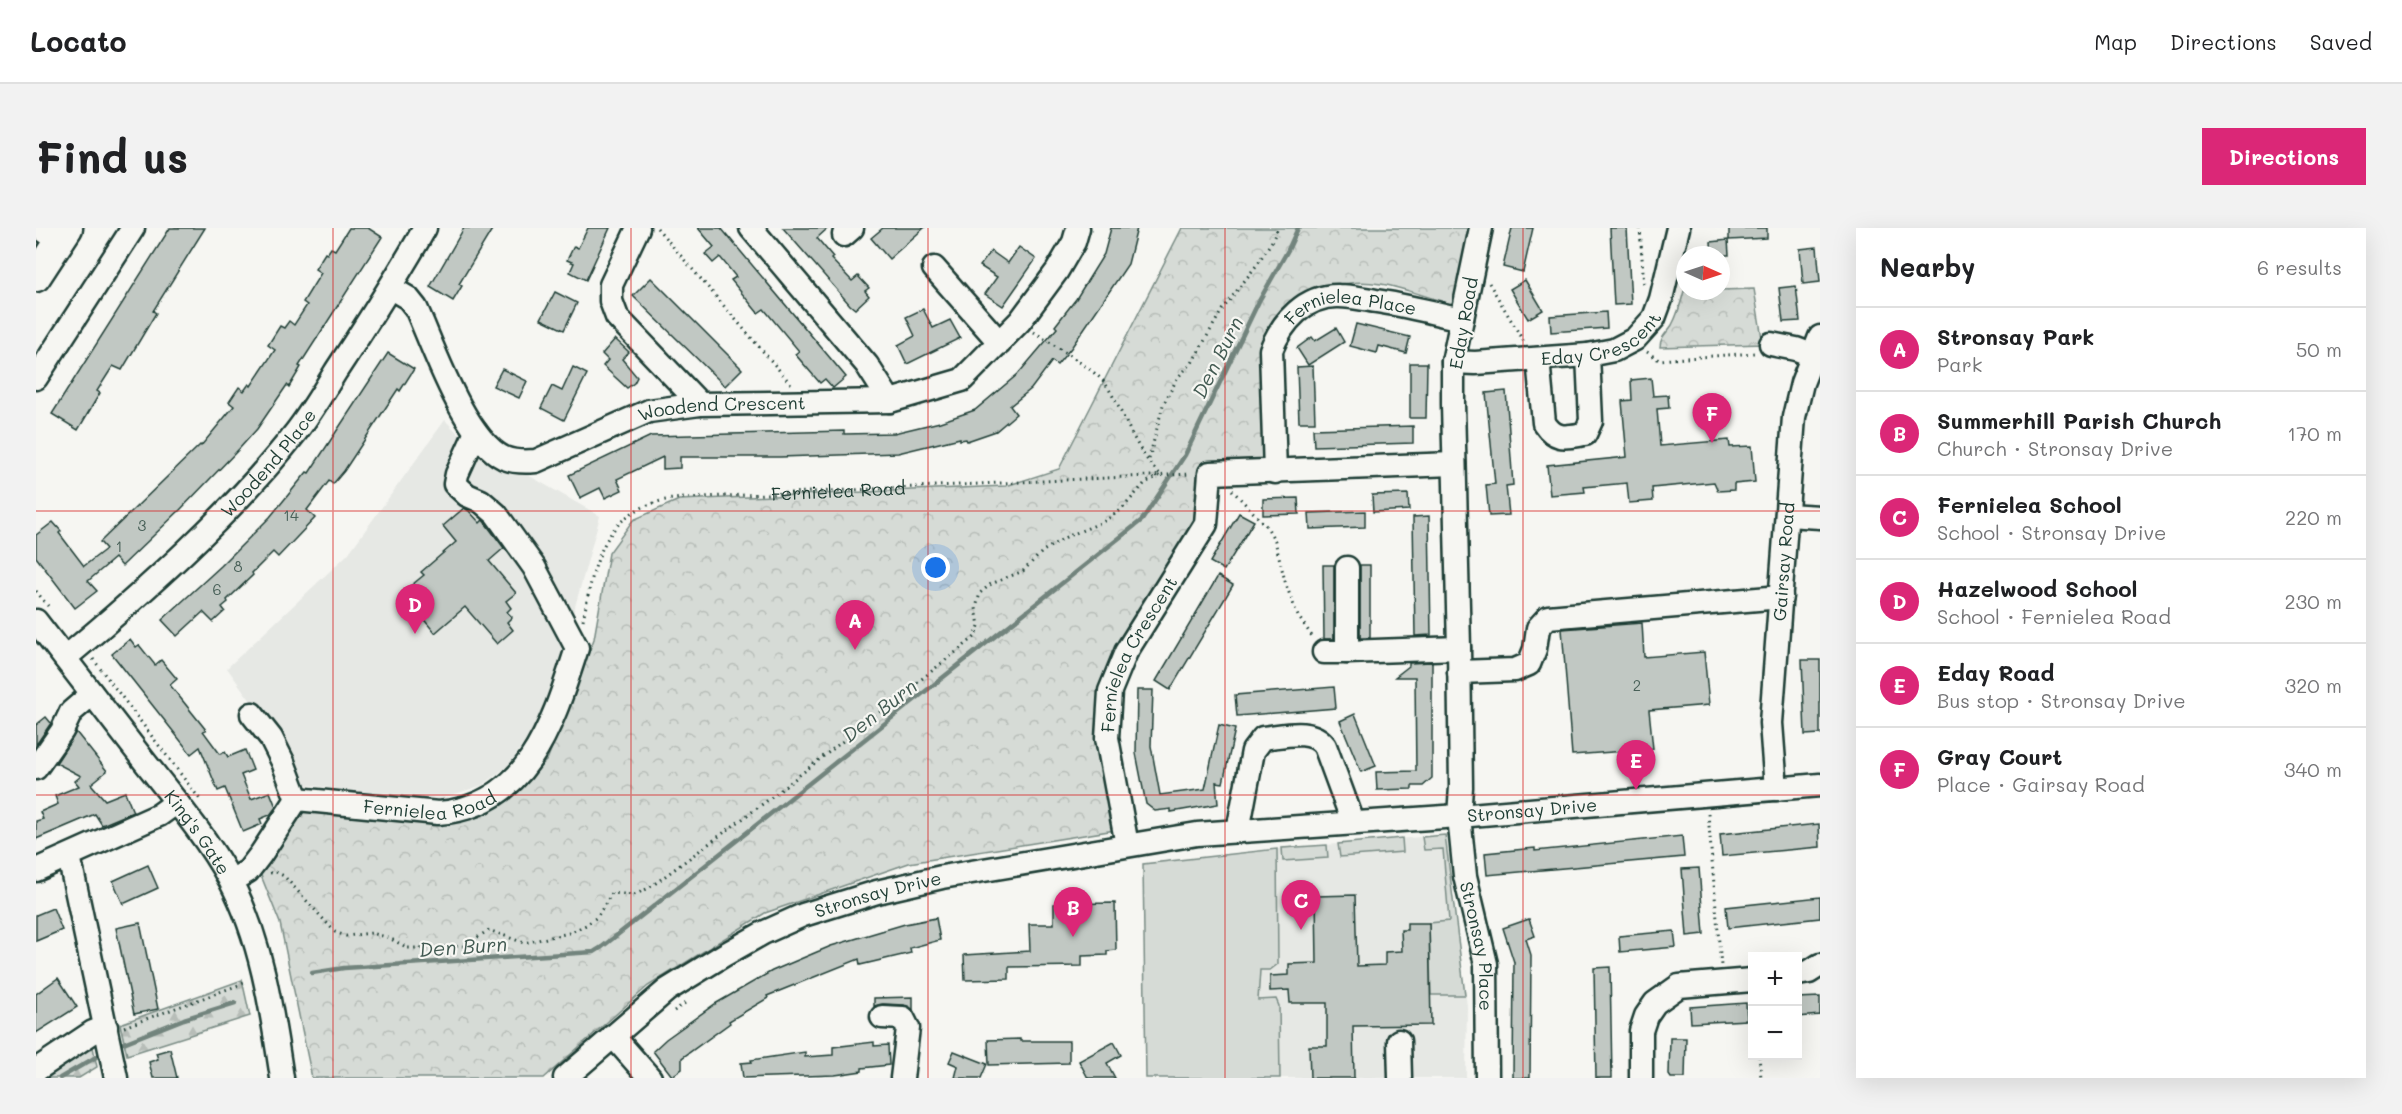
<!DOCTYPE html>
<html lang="en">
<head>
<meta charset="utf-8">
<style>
	body { margin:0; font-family:Mali,sans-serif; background:#f2f2f2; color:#202124 }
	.controls { position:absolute; right:18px; bottom:18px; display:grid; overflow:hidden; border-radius:0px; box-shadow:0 6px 24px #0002 }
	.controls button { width:54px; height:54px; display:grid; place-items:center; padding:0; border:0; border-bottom:2px solid #e0e0e0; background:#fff; color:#202124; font:30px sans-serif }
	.compass { position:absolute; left:1640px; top:18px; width:54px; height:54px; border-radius:50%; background:#fff; box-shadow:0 6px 24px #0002; rotate:93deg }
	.you { position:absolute; left:900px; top:340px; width:21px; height:21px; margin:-15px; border:4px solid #fff; border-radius:50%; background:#1a73e8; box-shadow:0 0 0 9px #1a73e833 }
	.badge { display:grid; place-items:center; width:39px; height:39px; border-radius:50%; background:#db2777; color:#fff; font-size:20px; font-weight:700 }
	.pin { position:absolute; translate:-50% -50px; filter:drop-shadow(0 2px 3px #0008) }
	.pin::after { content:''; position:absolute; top:32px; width:21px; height:18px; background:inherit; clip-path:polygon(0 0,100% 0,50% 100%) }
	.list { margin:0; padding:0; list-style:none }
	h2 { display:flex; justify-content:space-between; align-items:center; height:78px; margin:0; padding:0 24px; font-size:26px }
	h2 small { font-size:20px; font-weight:400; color:#757577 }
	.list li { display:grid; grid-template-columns:39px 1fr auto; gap:18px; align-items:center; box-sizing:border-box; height:84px; padding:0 24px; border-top:2px solid #e0e0e0 }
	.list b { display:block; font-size:22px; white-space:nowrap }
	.list p { margin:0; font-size:20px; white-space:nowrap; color:#757577 }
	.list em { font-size:20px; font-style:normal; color:#757577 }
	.map { position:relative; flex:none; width:1784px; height:850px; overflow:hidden; border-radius:0px }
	header { display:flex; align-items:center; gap:36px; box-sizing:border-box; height:84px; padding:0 30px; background:#fff; border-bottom:2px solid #e0e0e0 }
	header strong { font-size:28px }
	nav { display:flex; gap:33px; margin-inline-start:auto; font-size:21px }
	.intro { display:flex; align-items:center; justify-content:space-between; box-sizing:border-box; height:144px; padding:0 36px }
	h1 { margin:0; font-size:42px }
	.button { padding:15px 27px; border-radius:0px; background:#db2777; color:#fff; font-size:21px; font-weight:700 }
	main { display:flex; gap:36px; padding:0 36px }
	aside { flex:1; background:#fff; border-radius:0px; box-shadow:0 6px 24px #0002 }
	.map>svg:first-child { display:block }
	.built { fill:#e6e8e4 }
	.grass { fill:#d6dbd6; stroke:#7a8c85; stroke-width:1.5 }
	.forest { fill:url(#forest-firs); stroke:#7a8c85; stroke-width:1.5 }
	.park { fill:url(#park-crowns); stroke:#7a8c85; stroke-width:1.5 }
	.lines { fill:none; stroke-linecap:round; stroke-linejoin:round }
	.stream { stroke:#72847d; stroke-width:4.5 }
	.building { fill:#c1c8c3; stroke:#1f3d34; stroke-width:1.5 }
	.minor-casing { stroke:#1f3d34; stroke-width:27 }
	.major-casing { stroke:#1f3d34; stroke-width:33 }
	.path { stroke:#1f3d34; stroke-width:3; stroke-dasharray:1.5 4.5; stroke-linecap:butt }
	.minor { stroke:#f6f6f2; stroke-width:22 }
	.major { stroke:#f6f6f2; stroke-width:28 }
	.grid { fill:none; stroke:#d62828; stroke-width:1.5; stroke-opacity:0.55 }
	.labels { text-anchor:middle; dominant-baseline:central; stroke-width:4.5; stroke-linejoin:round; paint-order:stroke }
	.number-label { font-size:15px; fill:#486058 }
	.street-label { font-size:18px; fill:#1f3d34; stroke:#f6f6f2 }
	.water-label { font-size:20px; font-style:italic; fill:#425a52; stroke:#f6f6f2 }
</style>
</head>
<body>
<header>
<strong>Locato</strong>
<nav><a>Map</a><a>Directions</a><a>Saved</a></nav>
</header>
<div class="intro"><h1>Find us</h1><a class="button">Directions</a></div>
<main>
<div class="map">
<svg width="1784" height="850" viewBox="0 0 1784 850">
	<defs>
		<pattern id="forest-firs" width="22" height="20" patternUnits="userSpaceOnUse" patternTransform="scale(1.5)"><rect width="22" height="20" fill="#d6dbd6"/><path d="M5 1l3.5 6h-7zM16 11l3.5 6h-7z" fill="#b7bdb8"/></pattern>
		<pattern id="park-crowns" width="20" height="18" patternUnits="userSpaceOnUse" patternTransform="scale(1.5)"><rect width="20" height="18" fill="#d6dbd6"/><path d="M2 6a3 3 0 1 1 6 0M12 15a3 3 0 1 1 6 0" fill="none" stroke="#b7bdb8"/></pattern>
	</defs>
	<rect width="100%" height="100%" fill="#f6f6f2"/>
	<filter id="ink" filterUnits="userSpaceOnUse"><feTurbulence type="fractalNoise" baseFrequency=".0167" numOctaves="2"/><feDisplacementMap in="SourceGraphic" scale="12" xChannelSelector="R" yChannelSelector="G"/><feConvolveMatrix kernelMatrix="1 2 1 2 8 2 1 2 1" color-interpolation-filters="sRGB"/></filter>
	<g filter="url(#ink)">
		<!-- built -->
		<g class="built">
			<polygon points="409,192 446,230 492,247 564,288 521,444 503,493 473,537 447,557 407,570 361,570 266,556 245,515 191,440 312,326"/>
			<polygon points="1409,607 1431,778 1430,850 1110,850 1107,636 1241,621"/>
		</g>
		<!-- grass -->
		<g class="grass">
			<polygon points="1409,607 1429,767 1395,767 1393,695 1413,693 1407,621 1388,622 1386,609"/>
			<polygon points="1366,610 1367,624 1304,629 1302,616"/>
			<polygon points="1291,617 1292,630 1247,633 1246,620"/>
			<polygon points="1241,621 1242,736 1234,742 1224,742 1222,772 1240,771 1243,778 1244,850 1110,850 1107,636"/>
		</g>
		<!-- forest -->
		<g class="forest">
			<polygon points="206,752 214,788 91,827 84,796"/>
			<polygon points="56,814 61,839 43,850 0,850"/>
		</g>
		<!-- park -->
		<g class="park">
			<path d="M1146 0H1434L1418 74 1414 76C1377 65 1335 45 1297 59 1279 65 1258 84 1242 94L1236 232 1171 234 1162 294 1079 434V602L873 635 729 685 612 758 508 850H276L244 695 224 645 272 577 467 572 511 532 558 411 573 325 597 292 643 272 970 258 1023 241Z"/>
			<path d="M1718 61 1727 116 1624 119C1624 109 1631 105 1636 97 1642 86 1645 75 1648 63Z"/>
		</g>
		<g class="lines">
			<!-- stream -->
			<g class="stream">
				<polyline points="276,745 308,740 558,724 566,719 1106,292 1149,227 1223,73 1252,22 1262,0"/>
				<polyline points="80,818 148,791 199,775"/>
				<polyline points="24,850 67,825"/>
			</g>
		</g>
		<!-- building -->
		<g class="building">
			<polygon points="134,0 169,0 117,83 120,85 86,142 77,138 61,163 64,165 42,202 16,186"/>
			<polygon points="313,0 332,0 346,9 263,138 265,139 253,159 251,157 221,201 203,221 144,282 86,338 79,330 52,353 61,363 39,380 0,329 0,307 17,294 25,303 23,305 48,338 70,321 64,314 164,217 165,218 198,178 193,174 203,159 208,163 213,156 215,158 239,122 232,117 244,98 248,100 253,93 258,97 271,77 267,74 285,45 279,41 289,25 291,26 295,20 299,22"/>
			<polygon points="428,0 457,0 423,56 426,58 417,73 394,59"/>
			<polygon points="552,0 574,0 550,52 534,44 538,35 531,32 538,18 542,20"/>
			<polygon points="662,0 685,0 810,149 797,160 789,151 784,155 759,126 763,123 728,81 722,85 695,52 700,49 684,29 677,35 669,26 678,19"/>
			<polygon points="747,0 792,0 781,10 797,29 795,31 816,53 822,48 833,60 829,63 833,68 819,81 814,77"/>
			<polygon points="847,0 888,0 853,31 835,10"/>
			<polygon points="1075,0 1101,0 1092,36 1035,120 1021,137 1016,133 995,161 974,178 980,186 960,203 931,213 930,211 924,212 924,210 862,225 744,229 644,229 644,240 627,241 627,229 581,251 586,262 569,270 564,260 544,270 533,247 615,208 808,203 808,206 858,205 904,194 939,182 982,146 1021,100 1019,98 1040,71 1068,26"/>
			<polygon points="1476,0 1497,0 1487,44 1467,39"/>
			<polygon points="1574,0 1591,0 1595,76 1578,77"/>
			<polygon points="1693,0 1731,0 1731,10 1693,12"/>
			<polygon points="1692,12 1693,27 1676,27 1675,14"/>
			<polygon points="983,19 1000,31 967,78 949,66 961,49 944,38 955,23 972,35"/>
			<polygon points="1781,19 1784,54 1767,56 1764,21"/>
			<polygon points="615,50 706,141 689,158 597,68"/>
			<polygon points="1489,52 1507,82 1492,91 1474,61"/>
			<polygon points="1760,58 1764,93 1747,94 1743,60"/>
			<polygon points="519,64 541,75 528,102 505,91"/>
			<polygon points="887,81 897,100 914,92 924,110 871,136 862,117 879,108 870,89"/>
			<polygon points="1570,84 1571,100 1515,104 1514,88"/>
			<polygon points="1320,96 1374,109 1370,125 1343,118 1341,125 1314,118"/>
			<polygon points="1300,100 1308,114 1272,137 1261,120 1276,109 1279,113"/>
			<polygon points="579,111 593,124 586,131 601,149 598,155 591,160 567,138 572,132 566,126"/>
			<polygon points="352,125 378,141 364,163 362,161 308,243 297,256 293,253 271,282 279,290 242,329 237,324 216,345 217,347 191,372 192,374 186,379 189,383 177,394 167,384 141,408 126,392 185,338 234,289 271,244 273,245"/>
			<polygon points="1374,135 1391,135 1390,190 1374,190"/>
			<polygon points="1277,138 1279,194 1263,194 1261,139"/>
			<polygon points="537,139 551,146 528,192 505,180 516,158 526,163"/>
			<polygon points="466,141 491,153 483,170 457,158"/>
			<polygon points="1615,150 1617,168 1632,167 1633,180 1621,181 1624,218 1693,212 1694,219 1716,218 1719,254 1698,256 1698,262 1682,263 1678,254 1616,260 1617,273 1593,275 1591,255 1548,259 1549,264 1514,267 1511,237 1591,229 1586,173 1596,172 1595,152"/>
			<polygon points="1470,163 1477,257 1470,258 1473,287 1453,288 1450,257 1459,256 1450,165"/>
			<polygon points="1377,198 1377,215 1278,218 1277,201"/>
			<polygon points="1372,266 1373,282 1337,284 1336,267"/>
			<polygon points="1262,270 1263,286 1227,287 1227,271"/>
			<polygon points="428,280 433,283 444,295 447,292 468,320 453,333 480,365 470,373 475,380 471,384 476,389 471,394 477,402 461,416 429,379 399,405 366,365 388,347 385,344 420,314 407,298"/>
			<polygon points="1329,283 1329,299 1274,301 1273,285"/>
			<polygon points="1203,285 1218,293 1188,342 1174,334"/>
			<polygon points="1393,288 1395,407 1379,408 1377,289"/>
			<polygon points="1287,337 1298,337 1298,411 1288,411"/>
			<rect x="1324" y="337" width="10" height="73"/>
			<polygon points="1182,348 1197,357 1134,462 1120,453"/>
			<polygon points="1606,395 1608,429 1668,424 1673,477 1613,482 1617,521 1536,527 1526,401"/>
			<polygon points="94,411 100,419 103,417 119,437 125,432 141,451 134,457 170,502 167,503 184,526 189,524 192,529 209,522 217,542 205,547 215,571 234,564 240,579 234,587 224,591 226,596 207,604 189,560 182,563 164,519 155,526 76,426"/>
			<polygon points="1766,432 1784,432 1784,506 1769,507"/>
			<polygon points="1396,434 1396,550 1387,558 1376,558 1376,561 1341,562 1340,544 1380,543 1379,449 1359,449 1373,438 1373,435"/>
			<polygon points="1298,459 1300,480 1201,488 1199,467"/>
			<polygon points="1101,462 1117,462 1115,518 1124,567 1169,561 1183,497 1199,501 1187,555 1180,554 1182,576 1135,584 1135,581 1119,583 1110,576 1100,525"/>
			<polygon points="1319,486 1340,538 1325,544 1304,493"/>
			<polygon points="10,489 15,495 0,517 0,497"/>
			<polygon points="40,504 71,543 55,556 69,572 89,564 97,584 66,597 59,586 0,611 0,593 7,591 4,584 22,576 19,568 43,558 39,553 45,548 20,535"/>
			<polygon points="1783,596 1784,619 1686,628 1684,606"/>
			<polygon points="1646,608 1648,629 1451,647 1449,625 1499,620 1499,623"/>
			<polygon points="112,637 122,660 87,676 77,653"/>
			<polygon points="1663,640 1668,706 1651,708 1646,641"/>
			<polygon points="1319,667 1321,738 1349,737 1349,724 1366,723 1365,702 1371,702 1371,695 1393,695 1395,797 1317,798 1318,850 1274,850 1273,818 1291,818 1291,775 1254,775 1253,762 1234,763 1234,748 1253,747 1253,736 1281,735 1280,668"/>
			<polygon points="1784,669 1784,690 1692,700 1690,679"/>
			<polygon points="1079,675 1080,722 1071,723 1071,727 1046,728 1046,738 973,739 973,751 929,752 928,727 994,723 993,696 1018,696 1018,676"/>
			<polygon points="17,680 26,702 0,713 0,687"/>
			<polygon points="900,690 904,712 874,720 875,725 824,737 823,731 731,768 732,770 693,793 694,795 646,830 646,841 636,848 617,823 630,811 679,776 736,743 795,718 869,696"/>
			<polygon points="1493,691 1499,708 1490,711 1495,727 1494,850 1477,850 1478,734 1467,700"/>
			<polygon points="104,695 122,781 98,786 80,700"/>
			<polygon points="1638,703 1640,719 1584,724 1583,708"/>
			<polygon points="1574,739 1576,850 1560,850 1558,740"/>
			<polygon points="22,750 41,779 0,805 0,766"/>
			<polygon points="877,769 877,782 868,777 847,776 838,778 838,770"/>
			<polygon points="1784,769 1784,787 1761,789 1761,770"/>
			<polygon points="1710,775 1711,792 1655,795 1654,779"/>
			<polygon points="1634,810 1650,810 1649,850 1635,850 1633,847"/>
			<polygon points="984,811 984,813 1033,813 1033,835 953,837 952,812"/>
			<polygon points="838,814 838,818 852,817 853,837 826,840 826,843 799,847 707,850 705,835 716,834 715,832 769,824 769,829 797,827 797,819"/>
			<polygon points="1078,814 1085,827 1071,835 1079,850 1052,850 1043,833"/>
			<polygon points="134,821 141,850 117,850 113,834 122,831 120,825"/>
			<polygon points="918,823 951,836 945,850 919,850 922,838 913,834"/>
		</g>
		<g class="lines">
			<defs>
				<g id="minor">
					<polyline points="4,0 24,13"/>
					<polyline points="602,0 575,57 575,73 581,89 664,176"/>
					<polyline points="715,0 831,137 854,173"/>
					<path id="s2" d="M1445 0 1417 134V176L1423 420 1425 559 1423 588 1429 648 1450 736 1451 850"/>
					<polyline points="808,7 816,0"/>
					<polyline points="898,40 964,115"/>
					<path id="s3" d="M355 60 372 70 380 80C398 120 428 210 468 230 478 234 489 234 500 233L613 183 664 176 854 173 926 152 984 93 1021 43 1038 14 1042 0"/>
					<polyline points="1735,116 1760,121 1776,127"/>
					<path d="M1502 131 1508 195C1520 213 1530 209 1549 206L1555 193 1552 127"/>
					<path id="s4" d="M1417 134 1439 135 1552 127 1578 122 1599 111 1618 90 1625 71 1642 0"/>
					<polyline points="0,150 97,0"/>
					<path id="s5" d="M1239 244 1235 122C1246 94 1269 67 1303 68 1315 68 1327 71 1340 73 1369 77 1397 85 1426 91"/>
					<polyline points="1751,287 1784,289"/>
					<polyline points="1311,340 1311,424 1423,420"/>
					<path id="s6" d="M0 393C36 440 73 487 109 534 139 572 171 610 194 652 226 712 236 784 246 850"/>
					<polyline points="1288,424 1311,424"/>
					<path id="s7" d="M29 430C108 364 196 286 260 204 275 185 287 164 300 143 331 96 361 49 389 0"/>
					<polyline points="1423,444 1479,442 1493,436 1499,421 1502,400 1512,389 1745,369"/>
					<polyline points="216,486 235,510 247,534 261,571"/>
					<polyline points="0,540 26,503 35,484 56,466"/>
					<path id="s8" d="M1740 561 1735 495 1758 189 1766 155 1784 109"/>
					<path id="s9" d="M261 571 402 585C493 578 517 494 541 420L498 339 460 286 445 273 431 267 419 256 421 246 440 204"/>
					<path d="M1202 603 1217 523 1227 510C1247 508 1276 499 1289 518L1317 594"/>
					<path id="s10" d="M1091 617 1071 510 1074 463 1090 424 1170 296 1174 245 1418 236"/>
					<polyline points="33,628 80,850"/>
					<polyline points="0,642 123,587 141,574"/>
					<polyline points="195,653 212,643 225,626 261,571"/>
					<polyline points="1762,746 1773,744 1784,737"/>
					<polyline points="846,789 867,790 872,800 866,850"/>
					<polyline points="577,808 614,850"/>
					<polyline points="1363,813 1364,850"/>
					<polyline points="0,842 57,804 70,799"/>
					<path id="s11" d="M529 850 631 762 688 727 727 705 767 687 841 664 906 649 1161 606 1423 588 1784 557"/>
					<polyline points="1605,850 1605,803 1610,788 1619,775 1643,758 1716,752"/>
				</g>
				<polyline id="major" points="0,49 32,0"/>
			</defs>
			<!-- minor casing -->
			<use href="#minor" class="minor-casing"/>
			<!-- major casing -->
			<use href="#major" class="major-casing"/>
			<!-- path -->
			<g class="path">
				<polyline points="621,0 755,156"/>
				<polyline points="1604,0 1608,59"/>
				<polyline points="1453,55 1488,114"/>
				<path d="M998 104C1013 114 1060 143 1069 155 1087 182 1100 225 1124 246"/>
				<polyline points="1611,124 1623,132 1718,125"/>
				<polyline points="1113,231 1127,177 1142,149 1156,135 1186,82 1220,38 1236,13 1242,0"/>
				<polyline points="1196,262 1231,299 1239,313 1250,357 1262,388 1278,411"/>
				<polyline points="0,363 12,378"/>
				<path id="s1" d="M547 392C558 340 564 288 625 273 638 270 653 270 667 269L1155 246"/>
				<polyline points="57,431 166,574"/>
				<polyline points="1672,586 1685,738"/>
				<polyline points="234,645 240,644 248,648 299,704 310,708 336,705 353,710 372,720 399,720 428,718 453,702 488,715 533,705 550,697 561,689 576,665 598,667 613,660 732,572 939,409 943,398 940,380 944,365 955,356 987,343 1007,323 1030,309 1067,294 1085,282 1109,255 1125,247"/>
				<polyline points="638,783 652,773"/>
				<polyline points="88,799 211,754"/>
				<polyline points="1723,828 1725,850"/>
			</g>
			<!-- minor -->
			<use href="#minor" class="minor"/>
			<!-- major -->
			<use href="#major" class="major"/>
		</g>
	</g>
	<!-- grid -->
	<path class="grid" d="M297 0V850M595 0V850M892 0V850M1189 0V850M1487 0V850M0 283H1784M0 567H1784"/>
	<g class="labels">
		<!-- number labels -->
		<g class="number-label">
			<text x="255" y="287">14</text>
			<text x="106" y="297">3</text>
			<text x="83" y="318">1</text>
			<text x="202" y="338">8</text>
			<text x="181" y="361">6</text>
			<text x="1601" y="457">2</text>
		</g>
		<!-- street labels -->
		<g class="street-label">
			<text stroke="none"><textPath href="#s5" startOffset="224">Fernielea Place</textPath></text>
			<text transform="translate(1427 95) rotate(-80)">Eday Road</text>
			<text stroke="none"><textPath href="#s4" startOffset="153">Eday Crescent</textPath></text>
			<text stroke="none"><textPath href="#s3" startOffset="438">Woodend Crescent</textPath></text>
			<text stroke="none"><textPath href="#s7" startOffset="282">Woodend Place</textPath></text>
			<text stroke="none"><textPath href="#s1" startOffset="330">Fernielea Road</textPath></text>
			<text stroke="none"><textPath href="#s8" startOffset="228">Gairsay Road</textPath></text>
			<text stroke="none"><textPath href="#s10" startOffset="200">Fernielea Crescent</textPath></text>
			<text stroke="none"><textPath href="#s9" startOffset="134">Fernielea Road</textPath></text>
			<text stroke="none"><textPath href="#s11" startOffset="1029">Stronsay Drive</textPath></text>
			<text stroke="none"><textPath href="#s6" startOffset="266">King's Gate</textPath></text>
			<text stroke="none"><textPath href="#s11" startOffset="368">Stronsay Drive</textPath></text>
			<text stroke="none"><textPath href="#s2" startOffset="723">Stronsay Place</textPath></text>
		</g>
		<!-- water labels -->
		<g class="water-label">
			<text transform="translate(1181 129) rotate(-63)">Den Burn</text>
			<text transform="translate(843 482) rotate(-38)">Den Burn</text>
			<text transform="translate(427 718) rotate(-4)">Den Burn</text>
		</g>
	</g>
</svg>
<div class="controls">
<button>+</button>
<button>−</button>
</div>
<svg class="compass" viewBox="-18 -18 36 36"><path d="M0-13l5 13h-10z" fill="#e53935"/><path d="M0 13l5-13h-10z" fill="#757577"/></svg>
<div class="you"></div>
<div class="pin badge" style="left:819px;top:422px">A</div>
<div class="pin badge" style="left:1037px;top:709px">B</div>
<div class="pin badge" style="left:1265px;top:702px">C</div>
<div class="pin badge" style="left:379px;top:406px">D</div>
<div class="pin badge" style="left:1600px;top:562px">E</div>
<div class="pin badge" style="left:1676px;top:215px">F</div>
</div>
<aside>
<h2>Nearby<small>6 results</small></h2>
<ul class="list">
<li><span class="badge">A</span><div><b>Stronsay Park</b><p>Park</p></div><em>50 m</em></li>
<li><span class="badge">B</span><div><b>Summerhill Parish Church</b><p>Church · Stronsay Drive</p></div><em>170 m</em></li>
<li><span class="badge">C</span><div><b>Fernielea School</b><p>School · Stronsay Drive</p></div><em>220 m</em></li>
<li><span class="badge">D</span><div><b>Hazelwood School</b><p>School · Fernielea Road</p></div><em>230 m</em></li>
<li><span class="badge">E</span><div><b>Eday Road</b><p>Bus stop · Stronsay Drive</p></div><em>320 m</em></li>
<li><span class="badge">F</span><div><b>Gray Court</b><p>Place · Gairsay Road</p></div><em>340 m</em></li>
</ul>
</aside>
</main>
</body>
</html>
